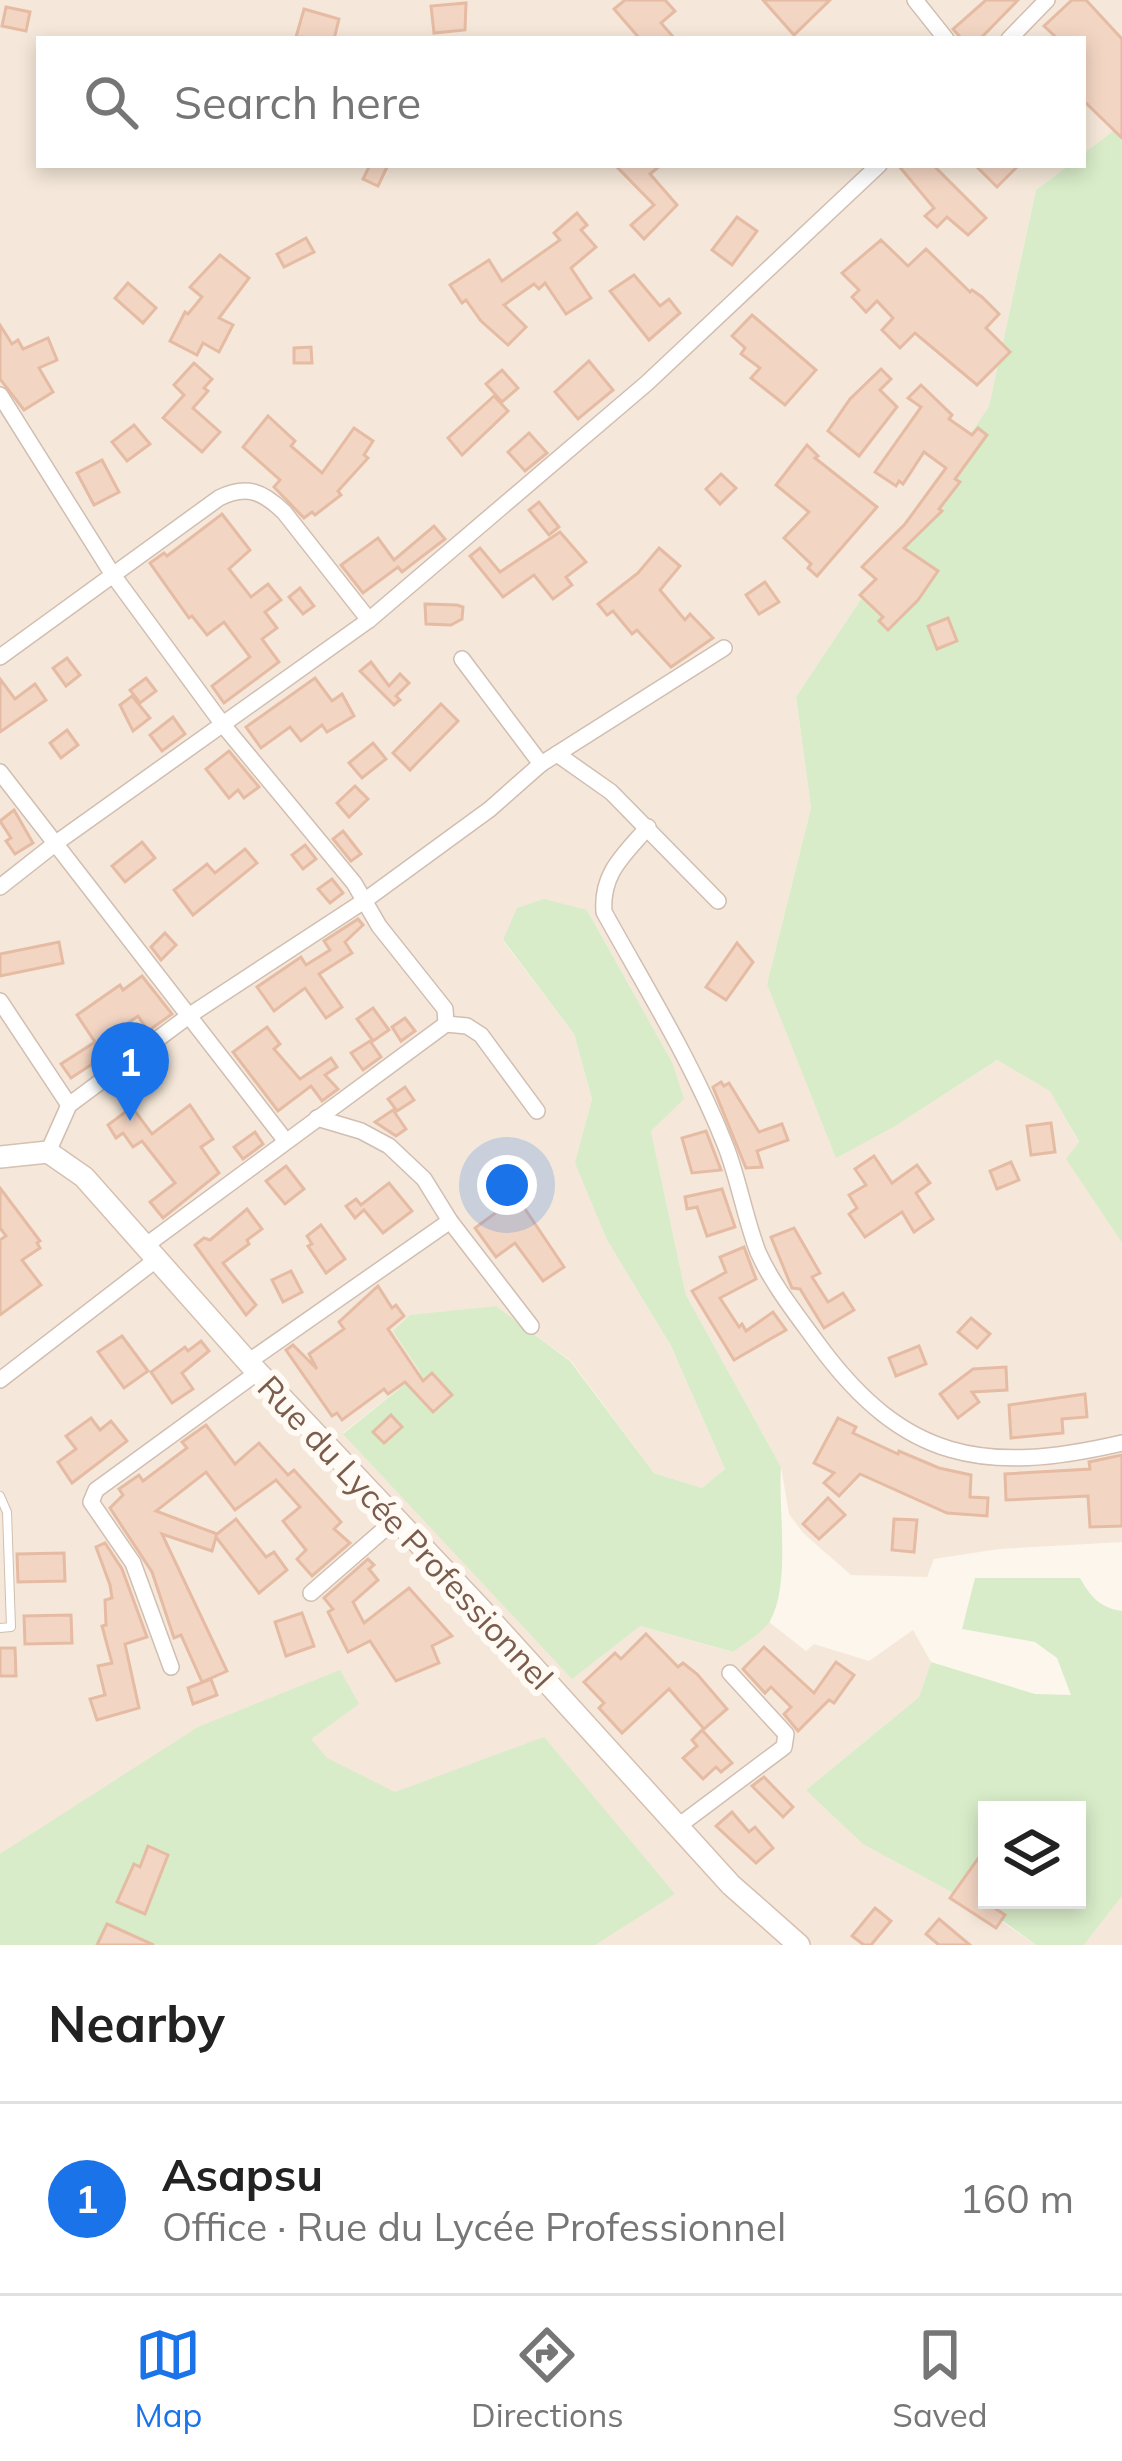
<!DOCTYPE html>
<html lang="en">
<head>
<meta charset="utf-8">
<style>
	body { margin:0; font-family:Mulish,sans-serif; background:#f6f6f6; color:#222 }
	.controls { position:absolute; right:36px; bottom:36px; display:grid; overflow:hidden; border-radius:0px; box-shadow:0 6px 18px #0003 }
	.controls button { width:108px; height:108px; display:grid; place-items:center; padding:0; border:0; border-bottom:3px solid #e0e0e0; background:#fff; color:#222; font:60px sans-serif }
	.you { position:absolute; left:507px; top:1185px; width:42px; height:42px; margin:-30px; border:9px solid #fff; border-radius:50%; background:#1a73e8; box-shadow:0 0 0 18px #1a73e833 }
	.badge { display:grid; place-items:center; width:78px; height:78px; border-radius:50%; background:#1a73e8; color:#fff; font-size:39px; font-weight:700 }
	.pin { position:absolute; translate:-50% -99px; filter:drop-shadow(0 3px 6px #0008) }
	.pin::after { content:''; position:absolute; top:63px; width:42px; height:36px; background:inherit; clip-path:polygon(0 0,100% 0,50% 100%) }
	.list { margin:0; padding:0; list-style:none }
	h2 { display:flex; justify-content:space-between; align-items:center; height:156px; margin:0; padding:0 48px; font-size:51px }
	h2 small { font-size:39px; font-weight:400; color:#767676 }
	.list li { display:grid; grid-template-columns:78px 1fr auto; gap:36px; align-items:center; box-sizing:border-box; height:192px; padding:0 48px; border-top:3px solid #e0e0e0 }
	.list b { display:block; font-size:45px; white-space:nowrap }
	.list p { margin:0; font-size:39px; white-space:nowrap; color:#767676 }
	.list em { font-size:39px; font-style:normal; color:#767676 }
	.icon { flex:none; width:66px; height:66px; fill:none; stroke:currentColor; stroke-width:2; stroke-linecap:round; stroke-linejoin:round }
	.map { position:relative; flex:none; width:1122px; height:1945px; overflow:hidden }
	.search { position:absolute; background:#fff; box-shadow:0 6px 18px #0003; left:36px; right:36px; top:36px; height:132px; display:flex; align-items:center; gap:30px; box-sizing:border-box; padding:0 42px; border-radius:0px; color:#767676; font-size:45px }
	.sheet { height:348px; background:#fff }
	nav { display:flex; justify-content:space-around; align-items:center; box-sizing:border-box; height:168px; border-top:3px solid #e0e0e0; background:#fff; font-size:33px; color:#767676 }
	nav a { display:grid; justify-items:center; gap:6px }
	nav .on { color:#1a73e8 }
	.map>svg:first-child { display:block }
	.residential { fill:#f5e8da }
	.green { fill:#d8ecc9; fill-rule:evenodd }
	.building { fill:#f3d5c3; stroke:#e6bba3; stroke-width:3 }
	.lines { fill:none; stroke-linecap:round; stroke-linejoin:round }
	.lane-casing { stroke:#d1beb0; stroke-width:10 }
	.street-casing { stroke:#d1beb0; stroke-width:18 }
	.secondary-casing { stroke:#d6c0b0; stroke-width:24 }
	.lane { stroke:#fff; stroke-width:8 }
	.street { stroke:#fff; stroke-width:15 }
	.secondary { stroke:#fff; stroke-width:21 }
	.labels { text-anchor:middle; dominant-baseline:central; stroke-width:12; stroke-linejoin:round; paint-order:stroke }
	.street-label { font-size:33px; fill:#7a5c4d; stroke:#fffaf3 }
</style>
</head>
<body>
<div class="map">
<svg width="1122" height="1945" viewBox="0 0 1122 1945">
	<rect width="100%" height="100%" fill="#fdf6ec"/>
	<!-- residential -->
	<g class="residential">
		<polygon points="0,0 1122,0 1122,129 1113,131 1083,154 1083,39 39,39 39,165 1069,165 1036,190 989,406 796,697 811,808 767,984 897,1125 997,1060 1050,1090 1079,1143 1067,1160 1122,1243 1122,1542 999,1549 934,1559 927,1577 851,1575 803,1533 789,1514 781,1467 686,1295 651,1131 672,1062 587,910 503,941 574,1034 592,1099 576,1163 607,1240 671,1346 725,1469 702,1488 654,1473 571,1361 495,1306 410,1316 393,1331 420,1372 343,1433 640,1626 732,1652 769,1622 806,1651 814,1644 869,1661 913,1630 931,1662 919,1697 806,1790 1036,1945 0,1945"/>
		<polygon points="1122,1896 1122,1945 1084,1945"/>
	</g>
	<!-- green -->
	<g class="green">
		<polygon points="1122,129 1122,1243 1066,1159 1079,1142 1050,1091 997,1060 897,1125 836,1158 767,984 811,808 796,697 989,406 1036,190 1069,165 1083,165 1083,154 1113,131"/>
		<path d="M544 899 587 910 672 1062 684 1099 651 1131 686 1295 781 1467C778 1510 791 1584 770 1621 763 1633 743 1644 733 1652L640 1626 572 1679 343 1434 420 1372 393 1331 410 1315 496 1306 570 1361 654 1473 702 1488 725 1469 671 1346 607 1240 575 1163 592 1099 574 1034 503 940 517 908Z"/>
		<path d="M975 1578H1080C1090 1596 1100 1608 1122 1611V1896L1084 1945H1036L996 1916 863 1844 806 1790 919 1697 931 1662 1035 1694 1071 1695 1057 1658 1035 1642 962 1629ZM987 1810H1077V1900H987Z"/>
		<polygon points="340,1670 359,1704 311,1739 327,1758 395,1792 544,1737 675,1894 595,1945 0,1945 0,1854 198,1727"/>
	</g>
	<!-- building -->
	<g class="building">
		<polygon points="625,0 665,0 675,11 661,23 675,39 640,39 614,9"/>
		<polygon points="763,0 830,0 794,35"/>
		<polygon points="986,0 1018,0 980,39 962,39 953,29"/>
		<polygon points="1072,0 1086,0 1122,39 1122,138 1083,100 1083,39 1058,39 1044,26"/>
		<polygon points="466,3 465,30 434,33 431,6"/>
		<polygon points="6,7 30,12 26,31 2,26"/>
		<polygon points="304,9 339,19 334,39 296,37"/>
		<polygon points="370,165 388,165 378,186 363,179"/>
		<polygon points="615,165 661,165 650,174 677,205 644,239 631,225 654,205"/>
		<polygon points="898,165 933,165 986,218 968,235 947,217 937,227 925,216 934,208"/>
		<polygon points="975,165 1019,165 997,187"/>
		<polygon points="577,213 587,225 581,230 596,247 571,268 591,298 566,314 545,283 539,289 534,284 504,305 526,327 508,345 481,321 466,300 462,303 450,285 489,260 502,281 560,240 554,233"/>
		<polygon points="737,217 757,231 732,265 712,250"/>
		<polygon points="306,238 314,252 284,267 277,254"/>
		<polygon points="881,240 908,266 926,249 970,292 972,290 982,297 999,314 986,328 1010,352 977,385 915,333 900,348 882,330 893,318 877,301 866,312 852,297 859,290 842,273"/>
		<polygon points="220,255 249,278 219,318 233,325 219,352 203,343 197,355 170,341 185,312 188,314 202,297 190,287"/>
		<polygon points="634,275 660,306 669,299 680,313 649,340 610,291"/>
		<polygon points="128,283 156,308 143,323 115,298"/>
		<polygon points="752,315 816,370 785,405 751,378 760,368 741,354 745,348 732,336"/>
		<polygon points="0,325 12,344 18,340 23,349 48,338 57,360 39,368 53,392 24,410 0,379"/>
		<polygon points="311,347 312,363 294,363 294,348"/>
		<polygon points="589,361 613,390 578,419 555,392"/>
		<polygon points="194,363 212,379 204,388 208,391 193,408 220,432 202,452 163,418 184,395 174,385"/>
		<polygon points="881,369 891,379 880,390 897,407 859,456 828,431 850,399"/>
		<polygon points="502,370 518,388 502,402 486,384"/>
		<polygon points="921,385 952,415 949,419 972,435 978,428 987,435 955,479 960,482 939,509 942,511 904,548 938,571 918,600 888,630 879,621 883,617 860,595 876,579 862,567 905,524 946,468 924,452 903,484 899,481 896,486 875,472 921,407 908,398"/>
		<polygon points="494,396 508,411 462,455 448,438"/>
		<polygon points="268,416 295,441 291,446 322,473 354,428 373,441 364,455 368,458 338,491 341,495 315,515 312,512 304,518 274,487 280,480 243,447"/>
		<polygon points="134,425 150,444 127,461 112,442"/>
		<polygon points="529,433 547,453 525,471 508,452"/>
		<polygon points="807,445 818,456 815,458 877,507 817,576 808,568 811,564 784,538 809,512 776,485"/>
		<polygon points="102,460 119,492 94,505 77,473"/>
		<polygon points="721,474 736,488 720,504 706,489"/>
		<polygon points="539,502 559,527 549,535 529,510"/>
		<polygon points="222,514 250,550 229,569 251,597 268,584 281,600 265,612 277,628 262,639 279,662 224,703 212,686 250,657 224,622 207,635 192,616 189,618 150,563 164,553 167,556"/>
		<polygon points="434,526 445,539 402,572 398,567 363,593 341,565 378,538 394,560"/>
		<polygon points="560,532 586,562 566,577 572,585 553,599 534,575 503,597 470,556 480,548 500,572"/>
		<polygon points="659,548 680,566 660,590 685,620 690,614 713,638 671,667 637,630 632,634 613,611 607,615 598,604 638,573"/>
		<polygon points="765,582 779,602 759,614 746,595"/>
		<polygon points="300,588 314,606 303,614 289,597"/>
		<polygon points="425,604 457,605 463,607 462,619 451,625 426,624"/>
		<polygon points="948,618 957,641 937,649 928,626"/>
		<polygon points="67,658 80,675 66,686 53,668"/>
		<polygon points="371,662 389,686 400,674 409,683 396,696 400,700 394,705 360,671"/>
		<polygon points="146,678 156,691 140,703 130,690"/>
		<polygon points="315,678 332,701 342,694 354,716 327,732 322,725 301,741 290,727 261,748 246,727"/>
		<polygon points="0,679 15,699 35,684 46,700 0,732"/>
		<polygon points="132,696 150,718 133,731 120,705"/>
		<polygon points="441,704 458,721 410,770 393,753"/>
		<polygon points="173,717 185,734 162,751 150,735"/>
		<polygon points="67,730 78,745 61,758 50,743"/>
		<polygon points="373,743 386,759 362,778 349,763"/>
		<polygon points="229,751 259,787 244,798 238,790 229,798 206,769"/>
		<polygon points="355,786 368,799 349,817 337,803"/>
		<polygon points="14,810 33,843 15,854 6,841 11,838 0,821"/>
		<polygon points="343,831 361,854 351,861 333,839"/>
		<polygon points="142,842 155,858 125,882 112,866"/>
		<polygon points="305,845 316,859 303,869 292,855"/>
		<polygon points="245,849 257,863 193,915 174,890 207,864 215,873"/>
		<polygon points="332,879 343,893 330,903 318,889"/>
		<polygon points="358,919 363,925 345,942 352,953 319,974 342,1007 326,1018 305,988 274,1011 257,987 301,957 306,965 330,950 324,941"/>
		<polygon points="165,933 176,945 161,960 151,947"/>
		<polygon points="59,942 63,963 0,976 0,954"/>
		<polygon points="737,943 753,962 726,1000 706,987"/>
		<polygon points="142,976 172,1014 148,1031 138,1016 118,1030 123,1038 100,1054 103,1057 71,1078 61,1064 95,1042 77,1015 120,985 123,990"/>
		<polygon points="373,1008 389,1030 373,1041 357,1019"/>
		<polygon points="405,1018 415,1031 401,1041 392,1027"/>
		<polygon points="267,1027 280,1044 274,1049 300,1079 331,1058 337,1067 325,1075 338,1089 322,1101 311,1086 278,1111 233,1052"/>
		<polygon points="370,1041 381,1057 363,1070 351,1053"/>
		<polygon points="721,1082 724,1086 729,1083 759,1132 782,1124 788,1140 757,1151 762,1167 746,1168 713,1087"/>
		<polygon points="405,1087 414,1100 397,1111 388,1099"/>
		<polygon points="190,1105 213,1139 201,1147 219,1173 163,1218 150,1202 175,1183 142,1141 133,1147 123,1133 116,1138 108,1125 132,1107 152,1134"/>
		<polygon points="393,1110 406,1129 396,1136 375,1122"/>
		<polygon points="1051,1123 1055,1152 1031,1155 1027,1126"/>
		<polygon points="706,1131 721,1170 692,1173 682,1138"/>
		<polygon points="255,1132 263,1144 243,1159 234,1147"/>
		<polygon points="874,1156 892,1183 917,1165 930,1183 916,1193 933,1219 914,1232 902,1212 865,1237 849,1214 857,1208 849,1195 866,1185 855,1169"/>
		<polygon points="1011,1162 1019,1180 997,1189 990,1171"/>
		<polygon points="286,1166 304,1189 285,1204 266,1181"/>
		<polygon points="389,1183 412,1211 383,1233 364,1210 355,1218 346,1206 356,1199 361,1205"/>
		<polygon points="0,1188 40,1241 37,1243 40,1248 22,1260 41,1285 0,1315 0,1240 6,1236 0,1228"/>
		<polygon points="722,1189 735,1227 707,1236 697,1207 687,1209 685,1197"/>
		<polygon points="517,1197 564,1267 543,1281 515,1243 496,1257 475,1228"/>
		<polygon points="247,1209 262,1229 247,1240 249,1244 223,1263 256,1305 246,1315 195,1245 204,1238 210,1240"/>
		<polygon points="321,1225 345,1259 326,1273 308,1246 312,1244 307,1236"/>
		<polygon points="794,1228 820,1273 812,1277 828,1302 843,1293 854,1310 824,1328 800,1289 792,1288 771,1237"/>
		<polygon points="744,1247 756,1279 720,1298 739,1327 742,1324 746,1331 773,1312 786,1330 734,1360 692,1291 726,1272 720,1257"/>
		<polygon points="291,1271 302,1292 283,1302 272,1280"/>
		<polygon points="378,1286 392,1308 396,1305 404,1316 388,1329 423,1381 432,1373 452,1395 433,1412 405,1382 388,1394 384,1389 342,1420 337,1413 332,1416 286,1350 293,1345 317,1369 309,1354 344,1329 339,1322"/>
		<polygon points="971,1318 990,1334 977,1348 958,1332"/>
		<polygon points="122,1336 148,1371 124,1388 98,1352"/>
		<polygon points="201,1341 209,1351 182,1373 193,1389 172,1403 151,1372 185,1347 188,1351"/>
		<polygon points="919,1346 926,1364 896,1376 889,1358"/>
		<polygon points="1006,1367 1007,1390 972,1392 979,1402 958,1418 940,1394 973,1369"/>
		<polygon points="1085,1394 1087,1417 1062,1419 1063,1433 1011,1438 1009,1405"/>
		<polygon points="391,1415 402,1427 384,1443 373,1432"/>
		<polygon points="91,1418 100,1430 111,1421 127,1441 72,1483 58,1462 76,1449 66,1436"/>
		<polygon points="838,1418 856,1427 853,1433 898,1454 899,1451 939,1468 971,1475 970,1497 988,1498 987,1516 947,1513 860,1474 839,1496 824,1483 834,1473 814,1463"/>
		<polygon points="206,1425 235,1464 259,1443 288,1475 294,1470 341,1522 334,1529 350,1543 312,1576 297,1559 306,1550 283,1521 300,1507 276,1480 235,1510 206,1472 156,1511 217,1534 236,1519 266,1557 274,1552 287,1570 259,1593 216,1537 212,1551 162,1534 227,1671 202,1682 181,1635 174,1638 152,1572 110,1508 123,1495 119,1489 139,1475 143,1481 187,1448 182,1442"/>
		<polygon points="1122,1455 1122,1526 1090,1527 1088,1496 1006,1500 1005,1474 1090,1469 1089,1462"/>
		<polygon points="828,1498 845,1515 819,1539 803,1524"/>
		<polygon points="894,1519 917,1520 914,1552 892,1550"/>
		<polygon points="105,1543 122,1569 147,1637 125,1644 139,1708 97,1720 90,1699 105,1695 98,1666 112,1663 102,1626 106,1625 105,1600 112,1598 110,1585 96,1547"/>
		<polygon points="64,1553 65,1581 18,1582 17,1554"/>
		<polygon points="368,1559 374,1565 369,1569 378,1580 353,1602 364,1623 409,1588 452,1636 432,1646 439,1663 396,1681 370,1641 348,1652 328,1612 333,1609 324,1598"/>
		<polygon points="302,1613 314,1646 286,1656 275,1622"/>
		<polygon points="71,1615 72,1643 25,1644 24,1616"/>
		<polygon points="646,1634 678,1667 683,1663 697,1674 727,1709 704,1729 669,1689 622,1733 599,1708 604,1703 584,1682 615,1653 621,1659"/>
		<polygon points="764,1647 814,1693 836,1662 854,1675 834,1703 829,1700 798,1731 784,1714 791,1707 771,1687 765,1693 743,1669"/>
		<polygon points="0,1648 15,1648 16,1676 0,1676"/>
		<polygon points="211,1679 217,1695 193,1704 188,1688"/>
		<polygon points="702,1730 732,1763 721,1772 716,1767 703,1779 683,1758 697,1746 692,1740"/>
		<polygon points="764,1777 793,1807 783,1817 752,1786"/>
		<polygon points="732,1812 749,1832 755,1827 773,1848 756,1863 716,1826"/>
		<polygon points="148,1846 168,1855 145,1914 117,1902 134,1864 140,1867"/>
		<polygon points="987,1846 987,1903 1005,1915 996,1928 950,1898"/>
		<polygon points="875,1908 891,1921 871,1945 864,1945 852,1936"/>
		<polygon points="939,1919 970,1945 939,1945 926,1934"/>
		<polygon points="107,1924 114,1927 154,1945 97,1945"/>
	</g>
	<g class="lines">
		<defs>
			<polyline id="lane" points="0,1496 7,1512 11,1627 0,1628"/>
			<g id="street">
				<polyline points="915,0 946,39"/>
				<polyline points="1009,39 1047,0"/>
				<polyline points="0,395 113,575 224,726 354,883 379,926 445,1009 446,1024"/>
				<path d="M0 657 219 498C247 484 263 492 284 512L369 620"/>
				<polyline points="462,659 541,764"/>
				<polyline points="557,754 611,792 718,901"/>
				<polyline points="0,772 285,1140"/>
				<path d="M648 827C624 855 601 873 604 912 646 988 694 1065 726 1147 739 1181 745 1218 758 1252 772 1284 797 1315 818 1344 904 1461 984 1475 1122 1443"/>
				<polyline points="0,887 56,843 369,620 647,383 879,165"/>
				<polyline points="0,1001 69,1105"/>
				<polyline points="317,1118 361,1131 389,1146 424,1179 450,1221 531,1326"/>
				<polyline points="48,1152 69,1105 190,1015 364,901 490,809 541,764 724,648"/>
				<polyline points="145,1246 446,1024 467,1026 481,1035 537,1111"/>
				<polyline points="248,1362 450,1221"/>
				<polyline points="0,1380 157,1259"/>
				<polyline points="311,1593 396,1519"/>
				<polyline points="171,1667 133,1563 91,1502 96,1490 258,1372"/>
				<polyline points="677,1827 784,1747 786,1734 730,1673"/>
			</g>
			<polyline id="secondary" points="0,1157 48,1152 84,1177 248,1362 478,1606 731,1885 799,1945"/>
		</defs>
		<!-- lane casing -->
		<use href="#lane" class="lane-casing"/>
		<!-- street casing -->
		<use href="#street" class="street-casing"/>
		<!-- secondary casing -->
		<use href="#secondary" class="secondary-casing"/>
		<!-- lane -->
		<use href="#lane" class="lane"/>
		<!-- street -->
		<use href="#street" class="street"/>
		<!-- secondary -->
		<use href="#secondary" class="secondary"/>
	</g>
	<g class="labels">
		<!-- street labels -->
		<g class="street-label">
			<text transform="translate(406 1532) rotate(47)">Rue du Lycée Professionnel</text>
		</g>
	</g>
</svg>
<div class="controls">
<button><svg class="icon" aria-label="layers" viewBox="0 0 24 24"><path d="M12 4l9 5-9 5-9-5zM3 14l9 5 9-5"/></svg></button>
</div>
<div class="you"></div>
<div class="pin badge" style="left:130px;top:1121px">1</div>
<div class="search"><svg class="icon" aria-label="search" viewBox="0 0 24 24"><circle cx="10" cy="10" r="6"/><path d="M15 15l6 6"/></svg>Search here</div>
</div>
<section class="sheet">
<h2>Nearby<small></small></h2>
<ul class="list">
<li><span class="badge">1</span><div><b>Asapsu</b><p>Office · Rue du Lycée Professionnel</p></div><em>160 m</em></li>
</ul>
</section>
<nav>
<a class="on"><svg class="icon" aria-label="map" viewBox="0 0 24 24"><path d="M3 6l6-2 6 2 6-2v14l-6 2-6-2-6 2zM9 4v14M15 6v14"/></svg>Map</a>
<a><svg class="icon" aria-label="directions" viewBox="0 0 24 24"><path d="M12 3l9 9-9 9-9-9zM9 14v-3h6M13 9l2 2-2 2"/></svg>Directions</a>
<a><svg class="icon" aria-label="saved" viewBox="0 0 24 24"><path d="M7 4h10v16l-5-4-5 4z"/></svg>Saved</a>
</nav>
</body>
</html>
